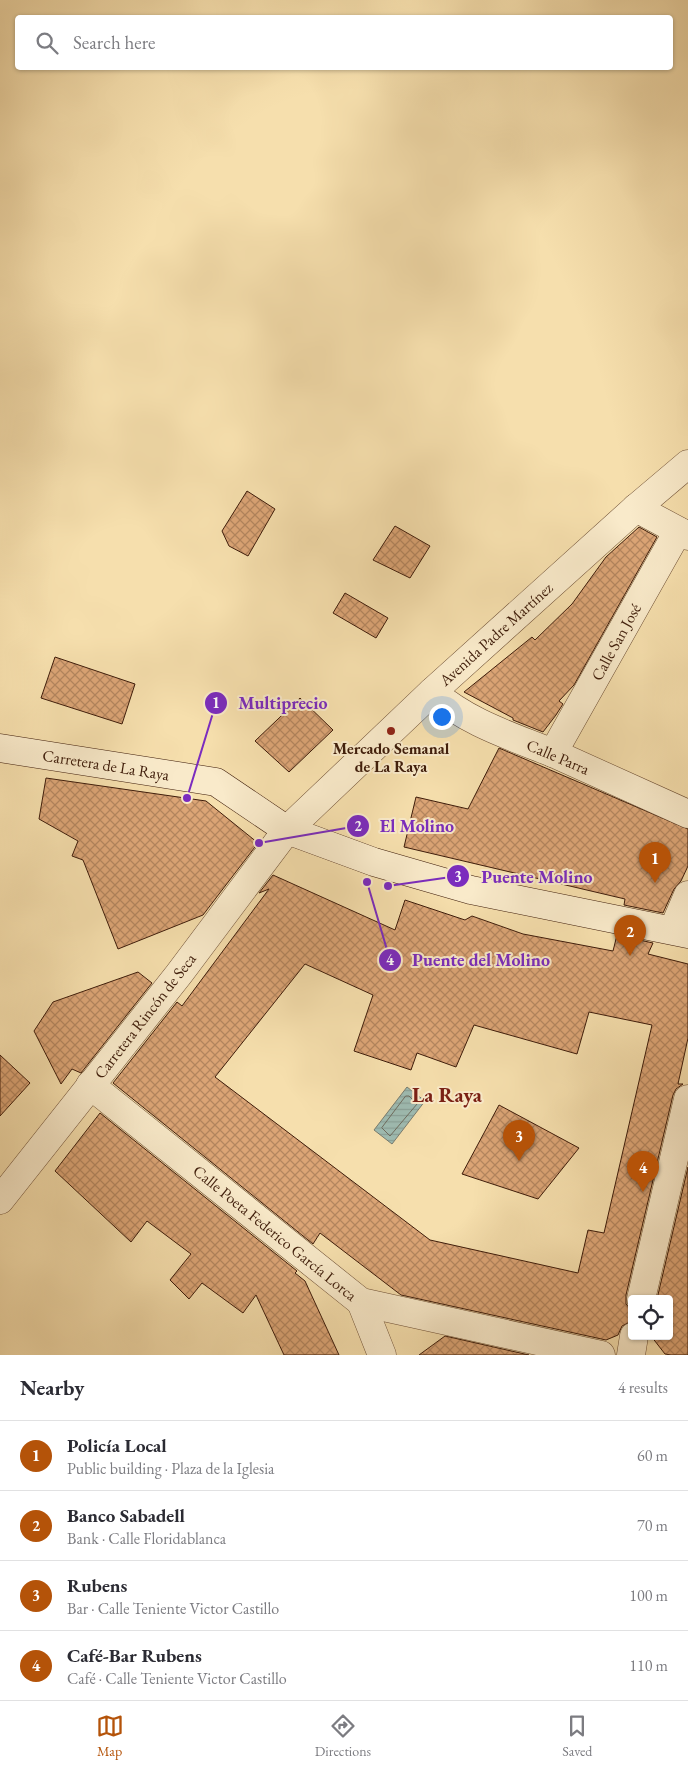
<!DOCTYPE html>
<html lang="en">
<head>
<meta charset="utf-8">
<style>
	body { margin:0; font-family:"EB Garamond",serif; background:#f7f7f7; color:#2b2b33 }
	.controls { position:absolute; right:15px; bottom:15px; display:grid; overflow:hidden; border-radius:5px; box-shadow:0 1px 4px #0004 }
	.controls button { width:45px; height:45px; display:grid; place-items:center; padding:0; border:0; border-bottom:1px solid #e1e1e2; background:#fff; color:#2b2b33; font:25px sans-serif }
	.you { position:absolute; left:441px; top:716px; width:18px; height:18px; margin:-12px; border:4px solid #fff; border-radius:50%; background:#1a73e8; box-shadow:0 0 0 8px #1a73e833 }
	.badge { display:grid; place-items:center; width:32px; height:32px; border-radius:50%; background:#b45309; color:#fff; font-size:16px; font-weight:700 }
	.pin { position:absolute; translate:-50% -41px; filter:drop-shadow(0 1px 2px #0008) }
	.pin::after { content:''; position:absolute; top:26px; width:18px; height:15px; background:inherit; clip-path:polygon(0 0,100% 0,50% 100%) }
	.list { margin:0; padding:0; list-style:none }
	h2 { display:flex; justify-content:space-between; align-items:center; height:65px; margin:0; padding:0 20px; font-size:21px }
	h2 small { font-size:16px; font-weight:400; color:#7c7c81 }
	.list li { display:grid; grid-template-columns:32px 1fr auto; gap:15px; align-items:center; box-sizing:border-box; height:70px; padding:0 20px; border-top:1px solid #e1e1e2 }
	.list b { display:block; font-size:19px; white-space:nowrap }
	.list p { margin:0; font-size:16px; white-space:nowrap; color:#7c7c81 }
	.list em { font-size:16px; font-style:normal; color:#7c7c81 }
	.icon { flex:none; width:28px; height:28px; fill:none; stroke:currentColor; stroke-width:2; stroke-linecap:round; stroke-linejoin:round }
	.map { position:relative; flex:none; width:688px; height:1355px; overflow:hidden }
	.search { position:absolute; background:#fff; box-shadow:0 1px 4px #0004; left:15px; right:15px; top:15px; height:55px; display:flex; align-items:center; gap:12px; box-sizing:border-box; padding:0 18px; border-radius:5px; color:#7c7c81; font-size:19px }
	.sheet { height:345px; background:#fff }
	nav { display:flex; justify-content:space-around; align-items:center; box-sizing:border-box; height:70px; border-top:1px solid #e1e1e2; background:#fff; font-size:14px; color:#7c7c81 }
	nav a { display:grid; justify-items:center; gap:2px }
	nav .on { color:#b45309 }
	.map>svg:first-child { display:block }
	.water { fill:url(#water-rules); stroke:#787b6e }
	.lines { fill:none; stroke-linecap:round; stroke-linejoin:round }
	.shore { stroke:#6e6c5e; stroke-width:1 }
	.building { fill:url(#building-cross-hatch); stroke:#3e1c0a; fill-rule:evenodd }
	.minor-casing { stroke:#6c4d33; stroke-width:29 }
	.secondary-casing { stroke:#3e1c0a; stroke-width:29 }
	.minor { stroke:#f9eaca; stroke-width:28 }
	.secondary { stroke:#f9eaca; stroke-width:28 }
	.poi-dot { fill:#8f2418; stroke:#f9eaca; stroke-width:2 }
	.labels { text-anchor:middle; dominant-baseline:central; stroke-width:4; stroke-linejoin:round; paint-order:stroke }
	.street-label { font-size:16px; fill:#3e1c0a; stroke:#f9eaca }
	.poi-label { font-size:16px; font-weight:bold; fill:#3e1c0a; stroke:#f9eaca }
	.district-label { font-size:21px; font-weight:bold; fill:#7a1f14; stroke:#f9eaca }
	.leader { fill:none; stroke:#7b2cbf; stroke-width:2 }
	.callout-dot { fill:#7b2cbf; stroke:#f9eaca; stroke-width:2 }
	.mark-label { font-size:15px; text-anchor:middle; font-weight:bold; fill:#fff }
	.callout-label { font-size:18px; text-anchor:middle; font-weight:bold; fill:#7b2cbf; stroke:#f9eaca; stroke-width:4; stroke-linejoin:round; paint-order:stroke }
</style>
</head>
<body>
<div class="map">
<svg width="688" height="1355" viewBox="0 0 688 1355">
	<defs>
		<pattern id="water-rules" width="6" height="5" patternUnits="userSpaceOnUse" patternTransform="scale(1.25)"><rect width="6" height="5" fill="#9ebbb1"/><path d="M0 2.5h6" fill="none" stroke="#89a097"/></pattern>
		<pattern id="building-cross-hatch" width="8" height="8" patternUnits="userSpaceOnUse" patternTransform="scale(1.25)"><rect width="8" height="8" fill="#dca576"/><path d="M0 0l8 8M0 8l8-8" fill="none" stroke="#b4865f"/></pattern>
	</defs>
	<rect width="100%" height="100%" fill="#f6dfad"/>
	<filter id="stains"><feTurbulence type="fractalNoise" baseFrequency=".004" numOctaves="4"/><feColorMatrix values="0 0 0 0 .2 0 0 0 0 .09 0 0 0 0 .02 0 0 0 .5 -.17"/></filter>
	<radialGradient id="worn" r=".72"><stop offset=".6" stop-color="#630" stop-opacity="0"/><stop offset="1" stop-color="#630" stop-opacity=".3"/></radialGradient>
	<!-- water -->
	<polygon class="water" points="407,1087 425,1101 392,1144 374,1130"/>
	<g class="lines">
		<!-- shore -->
		<polygon class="shore" points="406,1096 409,1096 417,1104 390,1136 382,1128"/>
	</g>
	<!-- building -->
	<g class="building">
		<polygon points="247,491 275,509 248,556 229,546 222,531"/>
		<polygon points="395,526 430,546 410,578 373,560"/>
		<polygon points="639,527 657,537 574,685 559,701 563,704 556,715 543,732 513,720 513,718 464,692 532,637 535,640 572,604 606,557"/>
		<polygon points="345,593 388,618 376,638 333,613"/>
		<polygon points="55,657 135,684 122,724 41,698"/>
		<polygon points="300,698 333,730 289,772 255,741"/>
		<polygon points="499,748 688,829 688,866 681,881 674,889 663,913 624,905 625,899 404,847 416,797 468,809"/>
		<polygon points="46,778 206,801 258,843 203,915 118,949 83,860 72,856 78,841 39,819"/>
		<path d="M273 875 395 930 405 900 465 920 472 916 523 934 613 951 617 935 653 943 648 954 688 964V1038L678 1084H683L676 1089 673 1095 626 1295V1304L632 1311V1321L622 1326 618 1335 606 1340 401 1295 320 1233 313 1244 113 1083 177 1002 182 1006 269 889 259 893ZM305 964 373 995 354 1051 411 1070 417 1053 456 1067 474 1025 577 1054 589 1012 652 1025 604 1233 588 1230 578 1273 430 1240 215 1077Z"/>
		<polygon points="138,972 152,983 81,1073 72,1069 61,1084 34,1031 53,1002"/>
		<polygon points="0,1055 30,1083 0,1116"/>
		<polygon points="499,1105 579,1148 538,1199 462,1174"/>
		<polygon points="100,1113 297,1271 295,1273 305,1281 339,1355 284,1355 256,1295 243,1313 202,1283 189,1299 170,1280 191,1254 147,1221 131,1242 55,1171"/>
		<polygon points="688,1167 688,1355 671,1355 665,1354 651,1336 669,1336 669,1299 657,1299"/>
		<polygon points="445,1336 529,1355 419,1355"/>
	</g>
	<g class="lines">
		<defs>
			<g id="minor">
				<polyline points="636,508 688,536"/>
				<path d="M432 692C472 725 509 735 555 754 599 774 644 794 688 814"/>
				<polyline points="553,753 678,531"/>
				<polyline points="673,930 688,895"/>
				<polyline points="90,1085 361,1302 601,1355"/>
				<polyline points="0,1200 179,974 287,830 432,692 636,508 688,464"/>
				<polyline points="641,1299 688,1099"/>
				<polyline points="361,1302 382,1355"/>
				<polyline points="631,1355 634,1336"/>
			</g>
			<polyline id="secondary" points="0,748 216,782 287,830 374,862 471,890 688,934"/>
		</defs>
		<!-- minor casing -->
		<use href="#minor" class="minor-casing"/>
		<!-- secondary casing -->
		<use href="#secondary" class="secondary-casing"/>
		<!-- minor -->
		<use href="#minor" class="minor"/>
		<!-- secondary -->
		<use href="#secondary" class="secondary"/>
	</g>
	<!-- markers -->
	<circle class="poi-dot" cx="391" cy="731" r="5"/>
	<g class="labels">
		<!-- street labels -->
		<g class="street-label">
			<text transform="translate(496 634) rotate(-42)">Avenida Padre Martínez</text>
			<text transform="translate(616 642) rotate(-61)">Calle San José</text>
			<text transform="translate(558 757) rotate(23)">Calle Parra</text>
			<text transform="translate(106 765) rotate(9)">Carretera de La Raya</text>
			<text transform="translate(145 1016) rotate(-52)">Carretera Rincón de Seca</text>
			<text transform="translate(275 1233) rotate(39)">Calle Poeta Federico García Lorca</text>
		</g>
		<!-- poi labels -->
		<g class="poi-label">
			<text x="391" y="748">Mercado Semanal<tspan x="391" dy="18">de La Raya</tspan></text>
		</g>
		<!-- district labels -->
		<g class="district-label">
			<text x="447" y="1094">La Raya</text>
		</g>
	</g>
	<!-- callouts -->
	<path class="leader" d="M187 798L216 703M259 843L358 826M388 886L458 876M367 882L390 960"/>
	<g class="callout-dot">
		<circle cx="187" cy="798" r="5"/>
		<circle cx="259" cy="843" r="5"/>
		<circle cx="388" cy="886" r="5"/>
		<circle cx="367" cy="882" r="5"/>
		<circle cx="216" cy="703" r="12"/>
		<circle cx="358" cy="826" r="12"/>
		<circle cx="458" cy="876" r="12"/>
		<circle cx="390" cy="960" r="12"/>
	</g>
	<g class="mark-label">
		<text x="216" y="708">1</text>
		<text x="358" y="831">2</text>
		<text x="458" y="882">3</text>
		<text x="390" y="965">4</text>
	</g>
	<g class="callout-label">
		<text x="283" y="709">Multiprecio</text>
		<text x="417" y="832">El Molino</text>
		<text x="537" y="883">Puente Molino</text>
		<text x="481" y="966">Puente del Molino</text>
	</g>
	<rect width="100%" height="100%" filter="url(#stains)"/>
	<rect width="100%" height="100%" fill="url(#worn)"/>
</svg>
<div class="controls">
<button><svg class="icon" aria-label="locate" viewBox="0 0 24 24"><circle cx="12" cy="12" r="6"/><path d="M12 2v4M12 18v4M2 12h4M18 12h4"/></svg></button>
</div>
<div class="you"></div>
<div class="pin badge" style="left:655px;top:883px">1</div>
<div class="pin badge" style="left:630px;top:956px">2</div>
<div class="pin badge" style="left:519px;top:1161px">3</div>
<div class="pin badge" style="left:643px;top:1192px">4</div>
<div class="search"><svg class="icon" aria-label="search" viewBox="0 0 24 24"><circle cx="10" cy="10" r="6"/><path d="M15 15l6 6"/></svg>Search here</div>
</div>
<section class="sheet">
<h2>Nearby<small>4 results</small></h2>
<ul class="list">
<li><span class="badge">1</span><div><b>Policía Local</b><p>Public building · Plaza de la Iglesia</p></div><em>60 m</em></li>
<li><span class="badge">2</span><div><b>Banco Sabadell</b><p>Bank · Calle Floridablanca</p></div><em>70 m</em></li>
<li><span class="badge">3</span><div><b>Rubens</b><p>Bar · Calle Teniente Victor Castillo</p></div><em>100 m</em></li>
<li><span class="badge">4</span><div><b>Café-Bar Rubens</b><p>Café · Calle Teniente Victor Castillo</p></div><em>110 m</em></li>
</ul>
</section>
<nav>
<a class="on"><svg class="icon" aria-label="map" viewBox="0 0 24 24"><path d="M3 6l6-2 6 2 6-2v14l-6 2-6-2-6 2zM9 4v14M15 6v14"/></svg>Map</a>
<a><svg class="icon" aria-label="directions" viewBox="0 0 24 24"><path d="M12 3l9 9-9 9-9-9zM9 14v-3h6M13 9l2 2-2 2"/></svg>Directions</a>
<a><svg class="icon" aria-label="saved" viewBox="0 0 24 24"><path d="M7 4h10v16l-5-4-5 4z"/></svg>Saved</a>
</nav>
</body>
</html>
